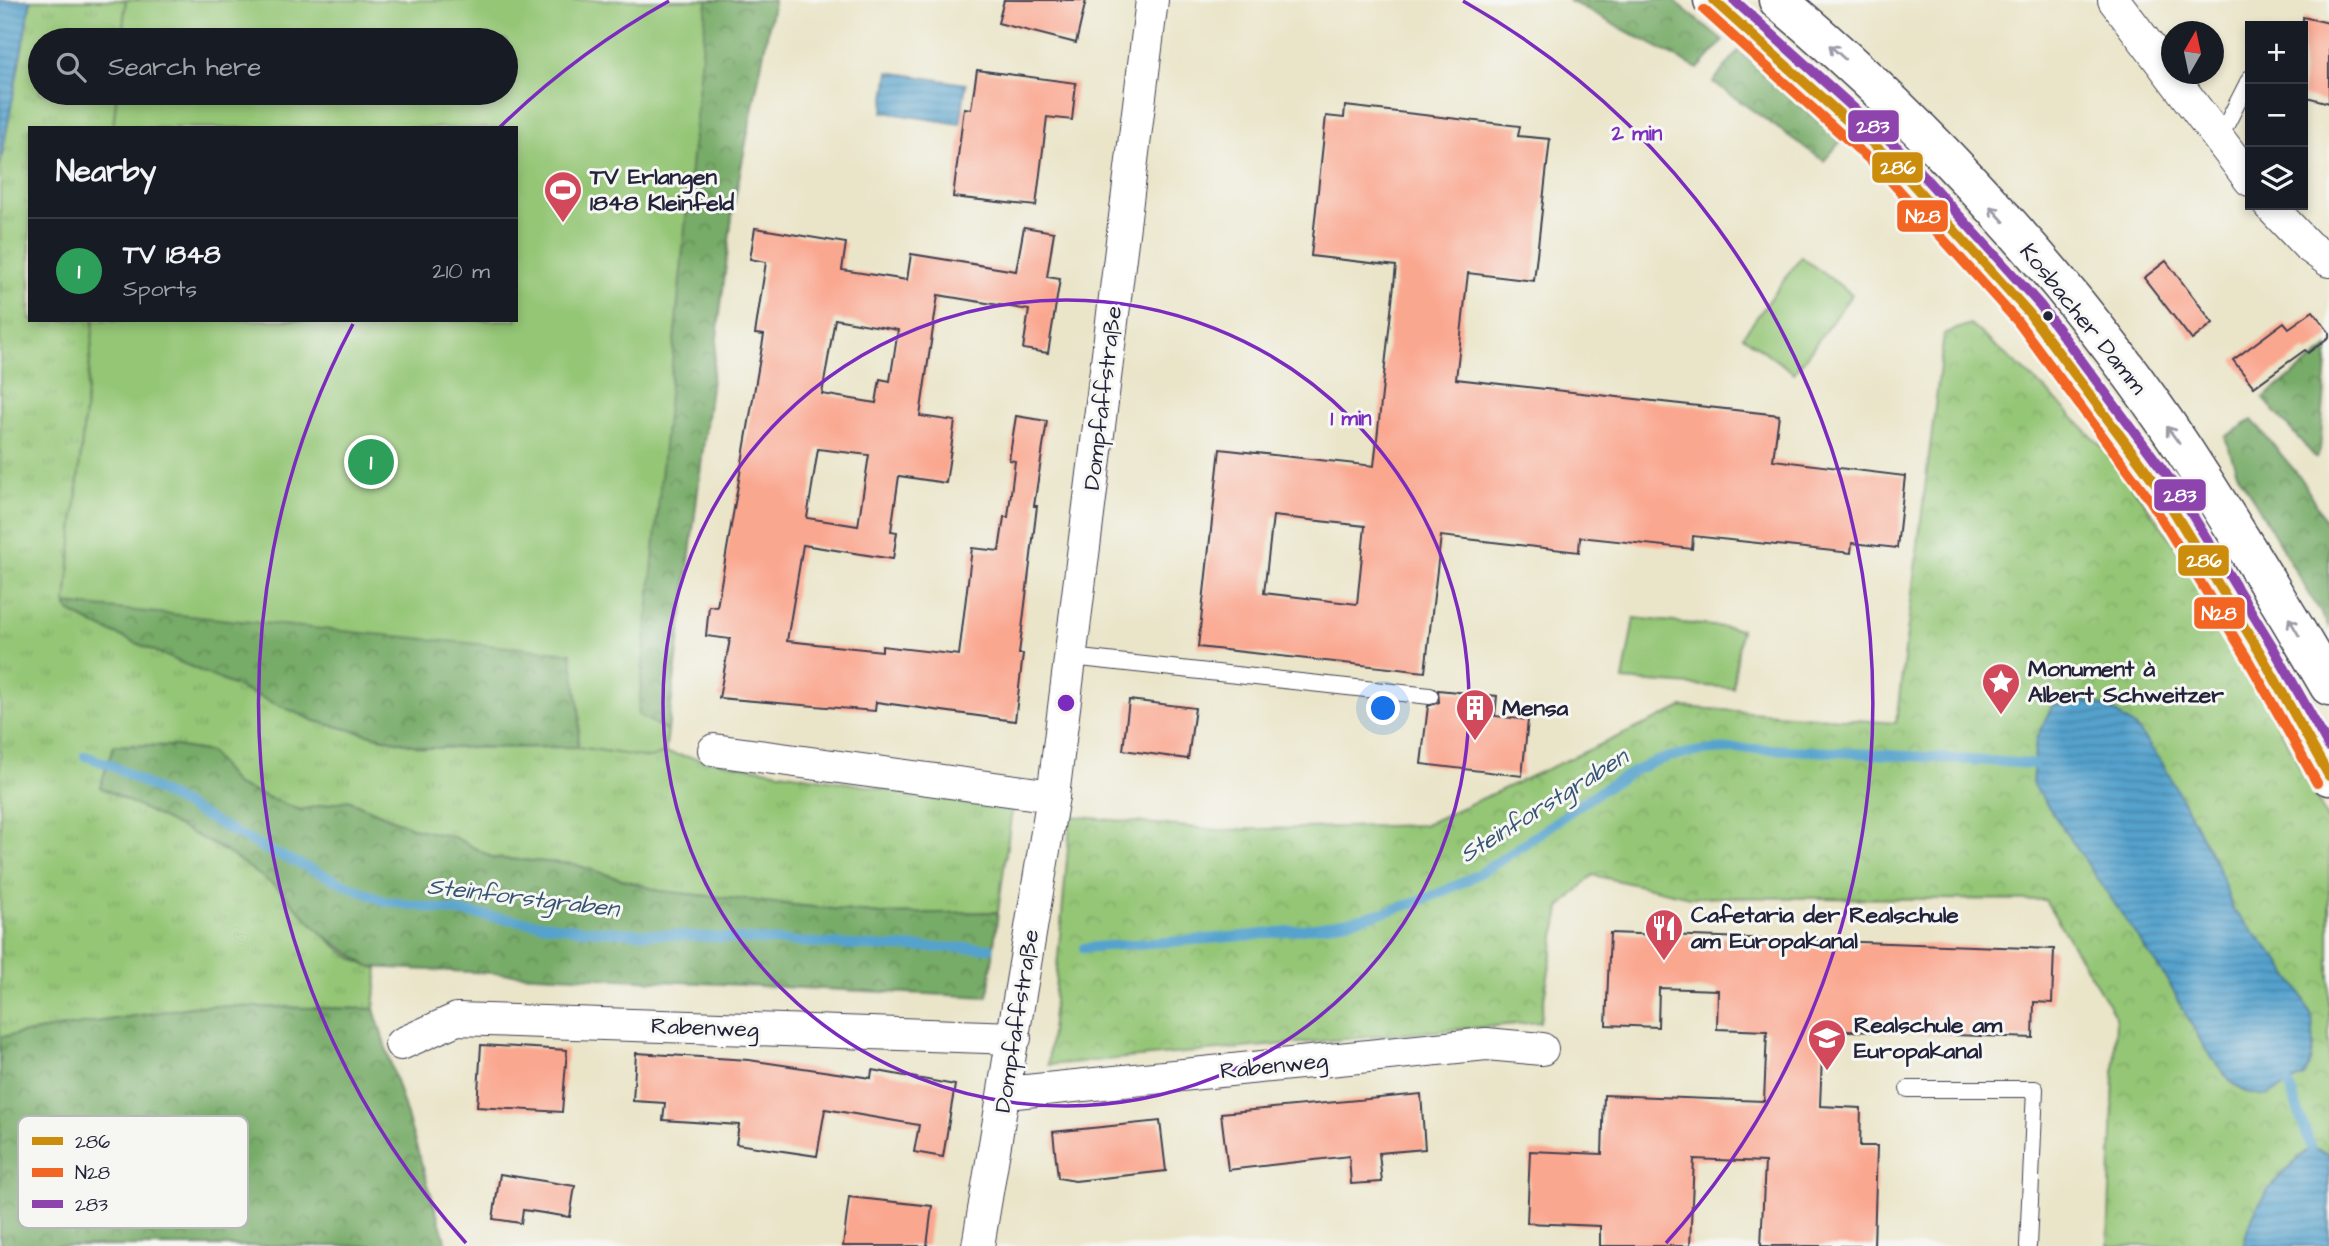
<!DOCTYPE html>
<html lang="en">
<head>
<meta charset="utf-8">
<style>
	body { margin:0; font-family:"Architects Daughter",sans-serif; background:#20242c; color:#f1f3f6 }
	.controls { position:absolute; right:21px; top:21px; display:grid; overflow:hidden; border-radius:0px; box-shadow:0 4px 10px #0003 }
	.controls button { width:63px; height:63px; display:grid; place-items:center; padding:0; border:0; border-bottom:2px solid #363941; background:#171b24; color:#f1f3f6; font:35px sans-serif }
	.compass { position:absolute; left:2161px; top:21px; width:63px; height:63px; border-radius:50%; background:#171b24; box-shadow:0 4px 10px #0003; rotate:9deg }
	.you { position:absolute; left:1384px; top:709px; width:24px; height:24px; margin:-18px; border:5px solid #fff; border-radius:50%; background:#1a73e8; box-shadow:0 0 0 10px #1a73e833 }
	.badge { display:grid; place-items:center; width:46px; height:46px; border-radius:50%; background:#d1495b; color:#fff; font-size:23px; font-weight:700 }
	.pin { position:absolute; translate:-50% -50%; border:4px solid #fff; box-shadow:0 2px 7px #0006 }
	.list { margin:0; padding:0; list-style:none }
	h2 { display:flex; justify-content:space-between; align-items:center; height:91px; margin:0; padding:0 28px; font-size:30px }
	h2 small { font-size:23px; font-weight:400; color:#9ea1a6 }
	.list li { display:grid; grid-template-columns:46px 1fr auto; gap:21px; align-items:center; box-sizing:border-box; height:105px; padding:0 28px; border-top:2px solid #363941 }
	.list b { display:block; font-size:26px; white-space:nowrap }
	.list p { margin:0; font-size:23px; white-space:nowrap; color:#9ea1a6 }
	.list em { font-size:23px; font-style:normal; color:#9ea1a6 }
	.icon { flex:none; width:38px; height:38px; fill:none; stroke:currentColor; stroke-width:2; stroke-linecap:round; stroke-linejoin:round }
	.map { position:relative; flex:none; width:2329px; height:1246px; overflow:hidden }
	.search { position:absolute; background:#171b24; box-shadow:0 4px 10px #0003; left:28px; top:28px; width:490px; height:77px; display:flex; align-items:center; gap:18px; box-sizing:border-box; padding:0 24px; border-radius:38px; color:#9ea1a6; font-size:26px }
	.panel { position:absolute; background:#171b24; box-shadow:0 4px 10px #0003; left:28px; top:126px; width:490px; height:196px; border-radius:0px }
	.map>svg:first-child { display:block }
	.grass { fill:url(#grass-tufts); stroke:#5b7458; stroke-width:2 }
	.forest { fill:url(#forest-crowns); stroke:#4c6651; stroke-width:2 }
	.park { fill:url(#park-crowns); stroke:#5b7458; stroke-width:2 }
	.pitch { fill:#94c676; stroke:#5b7458; stroke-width:2 }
	.water { fill:url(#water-rules); stroke:#3b6284; stroke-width:2 }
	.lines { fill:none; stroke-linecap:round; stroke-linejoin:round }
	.stream { stroke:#54a2cd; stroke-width:10 }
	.building { fill:#faa790; fill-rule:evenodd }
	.lane-casing { stroke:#403f50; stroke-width:18 }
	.street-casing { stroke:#403f50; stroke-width:34 }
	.secondary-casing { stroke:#403f50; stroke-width:41 }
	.lane { stroke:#fff; stroke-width:16 }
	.street { stroke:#fff; stroke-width:32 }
	.secondary { stroke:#fff; stroke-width:38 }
	.bus-1-casing { stroke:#f6f6f2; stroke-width:16 }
	.bus-2-casing { stroke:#f6f6f2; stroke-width:16 }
	.bus-3-casing { stroke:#f6f6f2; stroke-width:16 }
	.bus-1 { stroke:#cc8c0c; stroke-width:10 }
	.bus-2 { stroke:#f26522; stroke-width:10 }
	.bus-3 { stroke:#8e44ad; stroke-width:10 }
	.oneway { stroke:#9c9ca7 }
	.ring { fill:none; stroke:#7b2cbf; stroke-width:3.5 }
	.bus-dot { fill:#22223b; stroke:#f6f6f2; stroke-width:2.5 }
	.labels { text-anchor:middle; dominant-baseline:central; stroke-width:6; stroke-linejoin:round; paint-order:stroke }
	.poi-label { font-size:23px; font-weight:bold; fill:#22223b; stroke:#f6f6f2; text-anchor:start }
	.street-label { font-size:23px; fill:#22223b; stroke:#f6f6f2 }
	.water-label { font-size:24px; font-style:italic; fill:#365575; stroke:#f6f6f2 }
	.key { fill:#f6f6f2; stroke:#b6b6bb; stroke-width:2 }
	.key-label { font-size:19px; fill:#22223b }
	.centre { fill:#7b2cbf; stroke:#f6f6f2; stroke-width:3.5 }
	.ring-label { font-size:21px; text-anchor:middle; font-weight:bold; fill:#7b2cbf; stroke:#f6f6f2; stroke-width:6; stroke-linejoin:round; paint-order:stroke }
	.line-badge { stroke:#f6f6f2; stroke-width:2.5 }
	.badge-label { font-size:19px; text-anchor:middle; font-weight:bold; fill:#fff }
</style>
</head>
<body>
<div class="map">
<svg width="2329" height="1246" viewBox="0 0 2329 1246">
	<defs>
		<pattern id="grass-tufts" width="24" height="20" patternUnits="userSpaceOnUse" patternTransform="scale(1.75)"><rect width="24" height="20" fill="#94c676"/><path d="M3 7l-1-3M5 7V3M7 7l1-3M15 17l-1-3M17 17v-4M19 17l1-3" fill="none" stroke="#7faa67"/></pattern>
		<pattern id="forest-crowns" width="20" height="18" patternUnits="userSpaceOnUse" patternTransform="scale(1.75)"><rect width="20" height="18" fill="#77ab67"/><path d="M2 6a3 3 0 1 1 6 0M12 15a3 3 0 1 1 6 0" fill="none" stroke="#618b56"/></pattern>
		<pattern id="park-crowns" width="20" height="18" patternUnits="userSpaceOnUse" patternTransform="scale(1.75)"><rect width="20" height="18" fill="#94c676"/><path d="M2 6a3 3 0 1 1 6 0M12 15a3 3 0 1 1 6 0" fill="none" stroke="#7faa67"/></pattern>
		<pattern id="water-rules" width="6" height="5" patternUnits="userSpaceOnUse" patternTransform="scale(1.75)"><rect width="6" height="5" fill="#54a2cd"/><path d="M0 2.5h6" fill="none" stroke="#4584a8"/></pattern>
	</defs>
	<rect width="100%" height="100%" fill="#f6f6f2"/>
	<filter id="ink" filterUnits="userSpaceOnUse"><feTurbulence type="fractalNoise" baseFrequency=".0143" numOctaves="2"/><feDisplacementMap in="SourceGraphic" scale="14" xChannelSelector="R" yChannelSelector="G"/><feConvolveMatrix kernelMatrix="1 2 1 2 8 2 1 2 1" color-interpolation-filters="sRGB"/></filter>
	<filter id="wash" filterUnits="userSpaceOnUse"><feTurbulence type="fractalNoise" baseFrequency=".00686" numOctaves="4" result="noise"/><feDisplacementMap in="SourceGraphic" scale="28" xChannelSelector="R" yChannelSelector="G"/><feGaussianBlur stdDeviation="1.57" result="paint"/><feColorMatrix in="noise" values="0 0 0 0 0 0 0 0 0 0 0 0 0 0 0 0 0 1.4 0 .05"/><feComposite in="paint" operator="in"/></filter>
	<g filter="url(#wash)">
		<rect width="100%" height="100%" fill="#eae5c9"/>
		<!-- grass -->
		<path class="grass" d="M31 0H126L122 40H40V93H117L113 128H30V320H94L66 604 70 612 315 721 424 748 578 747 650 758 665 753 1012 810 998 912 881 914 659 891 573 864 493 858 456 838 413 828 348 800 300 810 236 785 210 752 175 746 114 745 100 787C160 818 225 845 278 888 304 910 341 964 378 968L374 1009 198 1006 0 1037V166Z"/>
		<!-- forest -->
		<g class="forest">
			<polygon points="707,0 774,0 733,209 668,731 638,715"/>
			<polygon points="1568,0 1673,0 1723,41 1698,69"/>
			<polygon points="1738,51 1841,141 1824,161 1713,82"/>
			<polygon points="2328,348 2320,451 2316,458 2263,398"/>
			<polygon points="2252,420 2301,478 2329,528 2329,627 2237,472 2225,437"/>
			<polygon points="66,604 572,653 580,716 578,747 425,748 315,721 95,625 70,612"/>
			<polygon points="114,745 175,746 210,752 236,785 300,810 348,800 413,828 456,838 493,858 573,864 660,891 881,914 998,912 988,997 369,967 321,933 280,890 244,864 221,848 100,787"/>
			<polygon points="198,1006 374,1009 447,1246 0,1246 0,1037"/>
		</g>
		<!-- park -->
		<polygon class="park" points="1970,324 2047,391 2107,452 2173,542 2258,686 2329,822 2329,1246 2108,1246 2116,1017 2045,900 1690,897 1593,875 1560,908 1540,1022 1048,1065 1071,816 1220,830 1424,825 1683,707 1896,723 1944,334"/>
		<!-- pitch -->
		<g class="pitch">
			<polygon points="126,0 707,0 638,715 668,731 665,753 650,758 578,747 580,716 571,653 66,604 94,320 516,320 516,128 113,128 117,93 506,93 506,40 122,40"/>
			<polygon points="1801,257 1852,294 1794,373 1743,336"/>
			<polygon points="1634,618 1741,629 1733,688 1623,680"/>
		</g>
		<!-- water -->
		<g class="water">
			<polygon points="0,0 31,0 0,166"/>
			<polygon points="889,72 966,84 960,124 883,112"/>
			<polygon points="2080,700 2109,708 2138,730 2163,764 2219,869 2233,910 2276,956 2302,995 2312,1017 2314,1045 2311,1063 2304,1076 2267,1096 2245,1092 2230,1081 2205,1049 2169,983 2032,783 2036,739 2052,706"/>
			<path d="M2311 1147 2329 1154V1246H2243C2254 1200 2275 1178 2311 1147Z"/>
		</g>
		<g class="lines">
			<!-- stream -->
			<g class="stream">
				<polyline points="85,756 111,765 265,849 384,901 583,930 887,947 990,948"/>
				<path d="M1084 948C1214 936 1364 940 1480 873 1536 841 1609 774 1669 757 1716 745 1763 749 1811 751 1885 754 1959 759 2033 764"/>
				<polyline points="2289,1085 2311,1147"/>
			</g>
		</g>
		<g id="blocks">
			<!-- building -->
			<g class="building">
				<polygon points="1004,0 1086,0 1076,43 998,23"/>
				<polygon points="2303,17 2329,23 2329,103 2303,96"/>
				<polygon points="977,70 1076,83 1072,120 1047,117 1036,206 953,197 964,108 971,109"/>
				<path d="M1345 106 1520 126 1518 136 1550 139 1534 281 1468 273 1456 379 1779 415 1773 460 1905 476 1897 548 1852 543 1851 553 1693 536 1692 549 1580 537 1579 552 1441 536 1425 672 1198 647 1220 449 1374 466 1396 266 1311 256 1326 116 1344 118ZM1273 516 1365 526 1357 604 1264 593Z"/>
				<path d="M1024 227 1054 232 1047 277 1060 279 1048 353 1023 349 1029 310 938 295 920 416 955 421 946 483 899 476 891 531 897 532 893 559 803 545 787 641 882 651V646L959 655 972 548 999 551 1004 517H1008L1015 461 1009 460 1016 416 1047 421 1034 506H1037L1019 654H1023L1015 721 876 702 875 711 719 698 730 639 706 636 709 606 717 607 764 335 755 334 766 262 750 259 755 228 846 243 842 270 907 280 911 254 1016 271ZM835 319 898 330 890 381 880 379 876 403 822 394ZM818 449 869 455 858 526 807 518Z"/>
				<polygon points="2166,261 2213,323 2192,340 2144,278"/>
				<polygon points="2313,311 2329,332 2329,337 2308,353 2305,350 2254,387 2233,360 2284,322 2289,328"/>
				<polygon points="1438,690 1497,696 1495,716 1528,720 1522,776 1421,764 1428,706 1439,702"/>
				<polygon points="1129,700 1195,708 1188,759 1123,750"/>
				<polygon points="1610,933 2054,949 2052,1003 2034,1002 2033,1038 1823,1030 1820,1106 1861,1108 1860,1146 1877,1146 1874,1246 1761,1246 1765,1162 1694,1159 1690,1246 1600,1246 1600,1226 1527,1223 1530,1151 1602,1154 1604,1095 1764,1101 1767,1031 1717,1029 1718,990 1659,988 1658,1027 1606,1025"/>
				<polygon points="481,1045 567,1050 562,1112 477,1107"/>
				<polygon points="636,1053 749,1060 871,1078 872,1070 955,1085 943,1157 914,1152 919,1125 825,1109 817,1156 736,1144 739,1125 663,1120 665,1103 633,1101"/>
				<polygon points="1421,1094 1425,1149 1379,1153 1382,1182 1351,1184 1349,1156 1228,1170 1221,1113"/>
				<polygon points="1160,1121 1166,1171 1075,1181 1058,1178 1053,1132"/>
				<polygon points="500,1174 575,1186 570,1217 523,1210 521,1223 493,1219"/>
				<polygon points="849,1197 932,1206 927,1246 843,1246"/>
			</g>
		</g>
	</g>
	<g filter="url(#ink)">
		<use href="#blocks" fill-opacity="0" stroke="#403f50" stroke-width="2"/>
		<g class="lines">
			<defs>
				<g id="lane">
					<polyline points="2219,139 2250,78"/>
					<polyline points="1071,657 1430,696"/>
					<polyline points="1908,1089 2035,1089 2028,1246"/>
				</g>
				<g id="street">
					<polyline points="2114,0 2250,180"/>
					<polyline points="2269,205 2308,246 2329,261"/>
					<polyline points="714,750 1053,796"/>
					<polyline points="401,1044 457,1019 1015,1038"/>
					<polyline points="1006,1093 1486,1044 1542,1049"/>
					<polyline points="978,1246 1053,796 1152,0"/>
				</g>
				<g id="secondary">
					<polyline points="1713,0 1890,159 2029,313 2162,492 2259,651 2329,776"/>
					<path d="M1778 0C1929 127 2072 282 2182 447 2233 525 2282 605 2329 686"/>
				</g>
			</defs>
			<!-- lane casing -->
			<use href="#lane" class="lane-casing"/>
			<!-- street casing -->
			<use href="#street" class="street-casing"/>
			<!-- secondary casing -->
			<use href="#secondary" class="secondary-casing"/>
			<!-- lane -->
			<use href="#lane" class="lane"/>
			<!-- street -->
			<use href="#street" class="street"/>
			<!-- secondary -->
			<use href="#secondary" class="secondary"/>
			<defs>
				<polyline id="bus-1" points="1713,0 1890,159 2029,313 2162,492 2259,651 2329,776"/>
				<polyline id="bus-2" points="1704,10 1880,169 2018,322 2150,500 2247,658 2317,783"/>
				<polyline id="bus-3" points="1734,0 1899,149 2040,305 2174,485 2271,644 2329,747"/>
			</defs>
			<!-- bus-1 casing -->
			<use href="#bus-1" class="bus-1-casing"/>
			<!-- bus-2 casing -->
			<use href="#bus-2" class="bus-2-casing"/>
			<!-- bus-3 casing -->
			<use href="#bus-3" class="bus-3-casing"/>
			<!-- bus-1 -->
			<use href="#bus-1" class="bus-1"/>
			<!-- bus-2 -->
			<use href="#bus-2" class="bus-2"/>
			<!-- bus-3 -->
			<use href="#bus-3" class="bus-3"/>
		</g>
		<!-- one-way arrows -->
		<defs><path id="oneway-shaft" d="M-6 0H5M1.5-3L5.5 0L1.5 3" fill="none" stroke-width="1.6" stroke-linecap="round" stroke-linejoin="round" transform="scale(1.75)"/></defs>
		<g class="oneway">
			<use href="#oneway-shaft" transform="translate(1837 52) rotate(-138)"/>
			<use href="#oneway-shaft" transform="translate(1997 214) rotate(-132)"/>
			<use href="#oneway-shaft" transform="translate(2173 435) rotate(-126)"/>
			<use href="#oneway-shaft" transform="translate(2294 627) rotate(-120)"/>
		</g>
	</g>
	<!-- distance rings -->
	<g class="ring">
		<circle cx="1066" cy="703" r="403"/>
		<path d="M466 1243A807 807 0 0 1 353 324M500 127A807 807 0 0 1 669 1M1463 1A807 807 0 0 1 1666 1243"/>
	</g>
	<!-- icons -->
	<defs>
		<symbol id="stadium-pin" viewBox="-11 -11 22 30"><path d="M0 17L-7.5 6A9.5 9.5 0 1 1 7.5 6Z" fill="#d1495b" stroke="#f6f6f2"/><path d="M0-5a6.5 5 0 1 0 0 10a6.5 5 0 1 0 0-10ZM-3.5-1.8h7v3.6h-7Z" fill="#fff"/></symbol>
		<symbol id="sight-pin" viewBox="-11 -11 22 30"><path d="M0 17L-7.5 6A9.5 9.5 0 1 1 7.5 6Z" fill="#d1495b" stroke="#f6f6f2"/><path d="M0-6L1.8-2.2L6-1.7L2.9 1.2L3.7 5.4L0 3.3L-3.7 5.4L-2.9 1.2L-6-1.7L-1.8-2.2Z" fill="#fff"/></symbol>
		<symbol id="building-pin" viewBox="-11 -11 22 30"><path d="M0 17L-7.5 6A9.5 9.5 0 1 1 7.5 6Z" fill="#d1495b" stroke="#f6f6f2"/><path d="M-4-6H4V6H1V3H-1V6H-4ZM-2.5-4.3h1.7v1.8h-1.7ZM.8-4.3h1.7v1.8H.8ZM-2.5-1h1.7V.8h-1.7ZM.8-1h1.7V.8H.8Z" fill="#fff"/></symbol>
		<symbol id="restaurant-pin" viewBox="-11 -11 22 30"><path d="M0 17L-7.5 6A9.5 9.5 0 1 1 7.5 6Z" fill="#d1495b" stroke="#f6f6f2"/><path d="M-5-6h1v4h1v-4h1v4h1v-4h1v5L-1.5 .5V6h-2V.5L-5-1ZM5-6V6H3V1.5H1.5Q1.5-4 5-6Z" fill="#fff"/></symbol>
		<symbol id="school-pin" viewBox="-11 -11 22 30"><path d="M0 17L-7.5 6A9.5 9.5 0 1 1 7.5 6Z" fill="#d1495b" stroke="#f6f6f2"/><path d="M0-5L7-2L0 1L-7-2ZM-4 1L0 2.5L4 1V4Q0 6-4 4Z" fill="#fff"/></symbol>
	</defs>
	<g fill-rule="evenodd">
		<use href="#stadium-pin" x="541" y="168" width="44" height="60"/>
		<use href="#sight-pin" x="1979" y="660" width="44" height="60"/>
		<use href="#building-pin" x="1453" y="686" width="44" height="60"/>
		<use href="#restaurant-pin" x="1642" y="906" width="44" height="60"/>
		<use href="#school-pin" x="1805" y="1016" width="44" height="60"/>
	</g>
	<!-- markers -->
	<circle class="bus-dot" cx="2048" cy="316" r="6"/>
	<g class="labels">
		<!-- poi labels -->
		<g class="poi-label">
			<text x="590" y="177">TV Erlangen<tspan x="590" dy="26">1848 Kleinfeld</tspan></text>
			<text x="2028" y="669">Monument à<tspan x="2028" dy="26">Albert Schweitzer</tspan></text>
			<text x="1502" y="708">Mensa</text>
			<text x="1691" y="915">Cafetaria der Realschule<tspan x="1691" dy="26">am Europakanal</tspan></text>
			<text x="1854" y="1025">Realschule am<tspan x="1854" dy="26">Europakanal</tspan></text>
		</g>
		<!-- street labels -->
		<g class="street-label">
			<text transform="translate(2083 319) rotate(51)">Kosbacher Damm</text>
			<text transform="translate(1103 398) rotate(-83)">Dompfaffstraße</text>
			<text transform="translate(1017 1021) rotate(-81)">Dompfaffstraße</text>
			<text transform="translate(705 1028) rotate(2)">Rabenweg</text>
			<text transform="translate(1274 1066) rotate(-6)">Rabenweg</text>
		</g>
		<!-- water labels -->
		<g class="water-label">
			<text transform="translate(1544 806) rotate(-32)">Steinforstgraben</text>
			<text transform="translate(523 898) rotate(7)">Steinforstgraben</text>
		</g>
	</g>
	<!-- legend -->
	<rect x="18" y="1116" width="230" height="112" rx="10" class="key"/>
	<rect x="32" y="1137" width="31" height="8" fill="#cc8c0c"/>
	<rect x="32" y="1168" width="31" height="9" fill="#f26522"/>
	<rect x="32" y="1200" width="31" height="8" fill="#8e44ad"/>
	<g class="key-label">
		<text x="75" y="1148">286</text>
		<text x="75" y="1179">N28</text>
		<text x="75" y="1211">283</text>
	</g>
	<circle cx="1066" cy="703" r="10" class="centre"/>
	<g class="ring-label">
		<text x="1637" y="140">2 min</text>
		<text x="1351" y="425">1 min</text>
	</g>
	<g class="line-badge">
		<rect x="1847" y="109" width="53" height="34" rx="7" fill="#8e44ad"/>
		<rect x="1871" y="151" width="53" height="33" rx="7" fill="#cc8c0c"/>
		<rect x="1896" y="199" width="53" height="34" rx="7" fill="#f26522"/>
		<rect x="2153" y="478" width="54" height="34" rx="7" fill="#8e44ad"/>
		<rect x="2177" y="544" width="53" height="33" rx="7" fill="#cc8c0c"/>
		<rect x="2193" y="596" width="53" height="34" rx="7" fill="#f26522"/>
	</g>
	<g class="badge-label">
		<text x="1873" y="133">283</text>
		<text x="1898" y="174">286</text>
		<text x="1923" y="223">N28</text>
		<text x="2180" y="502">283</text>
		<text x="2204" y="567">286</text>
		<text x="2219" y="620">N28</text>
	</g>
</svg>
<div class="controls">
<button>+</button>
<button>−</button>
<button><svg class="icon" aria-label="layers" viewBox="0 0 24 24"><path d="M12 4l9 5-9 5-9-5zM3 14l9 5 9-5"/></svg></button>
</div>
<svg class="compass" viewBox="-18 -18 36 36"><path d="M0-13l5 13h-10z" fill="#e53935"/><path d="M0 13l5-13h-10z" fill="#9ea1a6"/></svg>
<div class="you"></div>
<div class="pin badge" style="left:371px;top:462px;background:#2e9e5b">1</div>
<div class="search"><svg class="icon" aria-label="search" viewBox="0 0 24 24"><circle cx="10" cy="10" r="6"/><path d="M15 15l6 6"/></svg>Search here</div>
<section class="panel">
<h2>Nearby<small></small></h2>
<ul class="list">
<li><span class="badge" style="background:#2e9e5b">1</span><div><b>TV 1848</b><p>Sports</p></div><em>210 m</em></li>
</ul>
</section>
</div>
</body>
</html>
